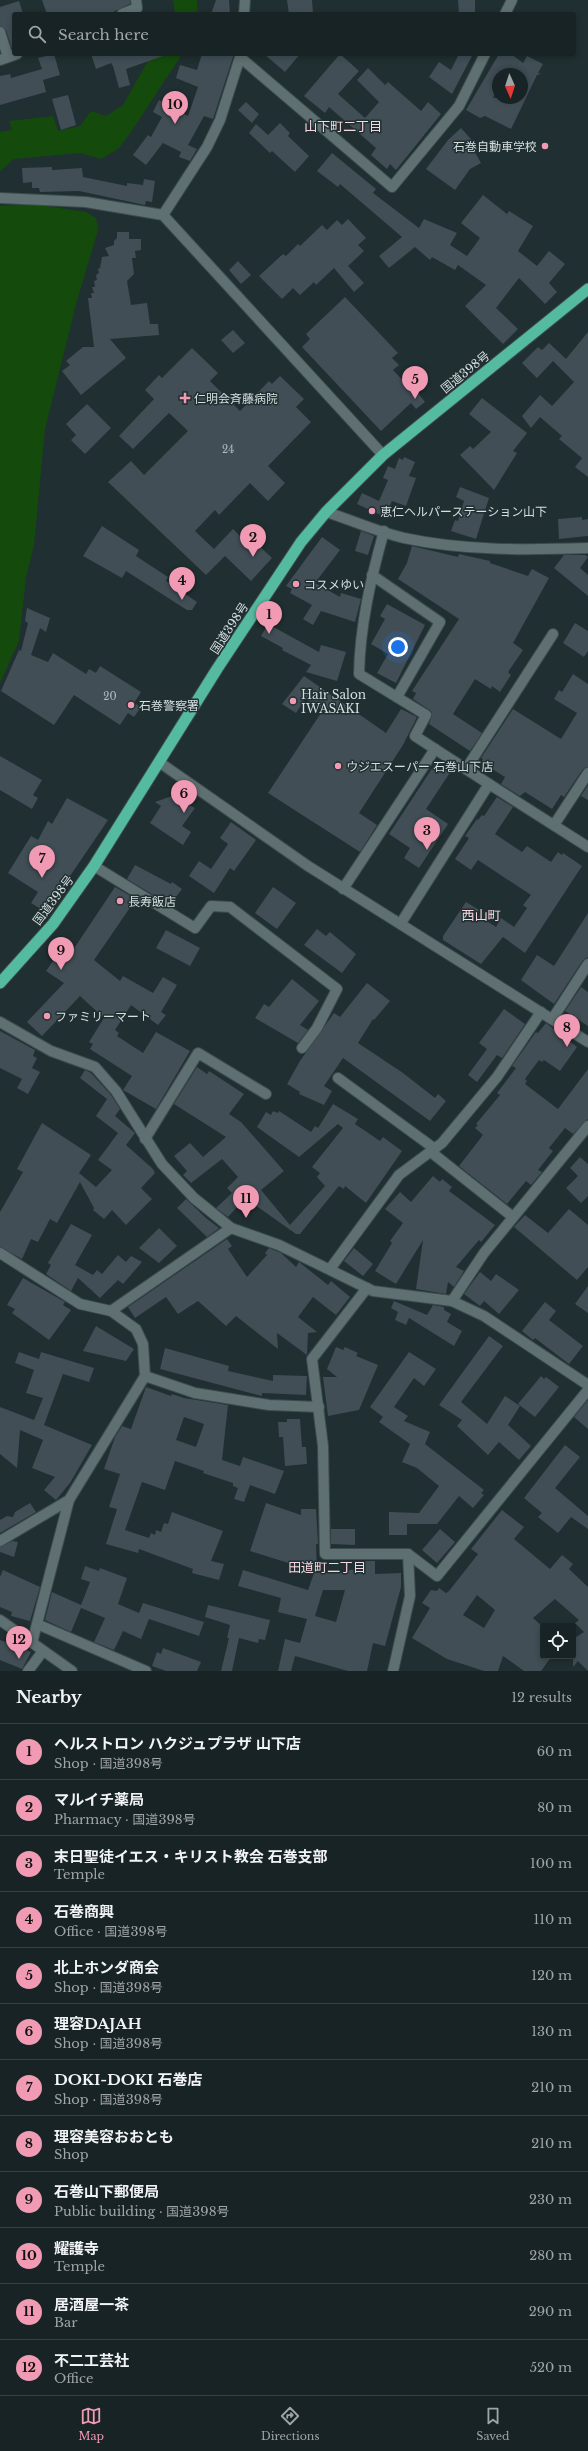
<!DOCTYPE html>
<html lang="en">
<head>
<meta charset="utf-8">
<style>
	body { margin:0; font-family:"Libre Baskerville","Noto Sans JP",serif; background:#252f32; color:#f1f3f6 }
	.controls { position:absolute; right:12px; bottom:12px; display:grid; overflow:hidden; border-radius:4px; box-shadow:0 2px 6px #0003 }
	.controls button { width:36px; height:36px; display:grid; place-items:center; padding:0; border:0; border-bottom:1px solid #364042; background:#182325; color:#f1f3f6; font:20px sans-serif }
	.compass { position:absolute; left:492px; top:68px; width:36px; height:36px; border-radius:50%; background:#182325; box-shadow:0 2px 6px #0003; rotate:177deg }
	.you { position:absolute; left:398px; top:647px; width:14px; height:14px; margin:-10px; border:3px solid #fff; border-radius:50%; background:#1a73e8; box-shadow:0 0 0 6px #1a73e833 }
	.badge { display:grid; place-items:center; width:26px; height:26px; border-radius:50%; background:#f19ab3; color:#111; font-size:13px; font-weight:700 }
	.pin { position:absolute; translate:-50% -33px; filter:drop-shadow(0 1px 2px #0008) }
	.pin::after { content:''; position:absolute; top:21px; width:14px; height:12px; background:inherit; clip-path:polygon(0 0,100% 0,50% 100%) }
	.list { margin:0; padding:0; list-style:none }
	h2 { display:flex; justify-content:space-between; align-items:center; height:52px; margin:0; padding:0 16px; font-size:17px }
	h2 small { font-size:13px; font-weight:400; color:#9fa4a7 }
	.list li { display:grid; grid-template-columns:26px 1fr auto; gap:12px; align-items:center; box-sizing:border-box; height:56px; padding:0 16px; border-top:1px solid #364042 }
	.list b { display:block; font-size:15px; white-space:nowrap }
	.list p { margin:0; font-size:13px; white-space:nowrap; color:#9fa4a7 }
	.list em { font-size:13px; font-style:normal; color:#9fa4a7 }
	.icon { flex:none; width:22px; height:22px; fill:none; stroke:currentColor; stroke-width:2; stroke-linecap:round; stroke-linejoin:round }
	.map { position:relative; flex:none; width:588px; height:1671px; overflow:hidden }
	.search { position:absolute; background:#182325; box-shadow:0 2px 6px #0003; left:12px; right:12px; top:12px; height:44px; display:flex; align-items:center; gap:10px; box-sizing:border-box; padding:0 14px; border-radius:4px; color:#9fa4a7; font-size:15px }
	.sheet { height:724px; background:#182325 }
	nav { display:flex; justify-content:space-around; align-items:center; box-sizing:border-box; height:56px; border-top:1px solid #364042; background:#182325; font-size:11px; color:#9fa4a7 }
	nav a { display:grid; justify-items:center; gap:2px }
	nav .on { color:#f19ab3 }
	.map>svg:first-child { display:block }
	.green { fill:#144b0d }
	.building { fill:#414e56; fill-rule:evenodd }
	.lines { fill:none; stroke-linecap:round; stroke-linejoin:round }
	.minor-casing { stroke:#3d4b4c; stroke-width:12 }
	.tertiary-casing { stroke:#3d4b4c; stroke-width:12 }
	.trunk-casing { stroke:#3d4b4c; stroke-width:13 }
	.minor { stroke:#5e7072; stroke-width:10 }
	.tertiary { stroke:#5e7072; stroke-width:10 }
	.trunk { stroke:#54baa0; stroke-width:11 }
	.poi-dot { fill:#f19ab3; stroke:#202f31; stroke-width:1.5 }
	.labels { text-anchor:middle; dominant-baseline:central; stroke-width:3; stroke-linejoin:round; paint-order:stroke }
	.number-label { font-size:10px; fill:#b0bbbd }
	.poi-label { font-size:12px; fill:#d5dfdf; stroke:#202f31; text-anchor:start }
	.street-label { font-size:12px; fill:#d5dfdf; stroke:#202f31 }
	.neighbourhood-label { font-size:13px; fill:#f8d6df; stroke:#202f31 }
</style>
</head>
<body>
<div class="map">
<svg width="588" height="1671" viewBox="0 0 588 1671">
	<rect width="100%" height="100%" fill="#202f31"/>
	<!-- green -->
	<g class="green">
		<polygon points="173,0 197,0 197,14 175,14"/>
		<polygon points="152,54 182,54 129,135 118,149 101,159 80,153 14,159 0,171 0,132 12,130 9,121 53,116 58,131 80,126 91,111 106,116 123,105"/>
		<polygon points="33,204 86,212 96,218 98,230 76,304 45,429 34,545 26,577 19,641 0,683 0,206"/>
	</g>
	<!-- building -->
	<g class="building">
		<polygon points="42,0 130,0 130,4 109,14 47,14"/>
		<polygon points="216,0 229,0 230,14 211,14"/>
		<polygon points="287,0 312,0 313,14 289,14"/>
		<polygon points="458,0 475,0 475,14 459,14"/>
		<polygon points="19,1 23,14 14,14 14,48 12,49 6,30 0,26 0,7"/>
		<polygon points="54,54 60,75 43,80 46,92 0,105 0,76 10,74 11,78 42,69 38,58"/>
		<polygon points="91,54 163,54 163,56 126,69 130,85 119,88 113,66 111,63 96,69"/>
		<polygon points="202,54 234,54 213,119 204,116 188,145 197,149 190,161 179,157 181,152 163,143 146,165 133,155 148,135 151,137 162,117 153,112 159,100 188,116 198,87 176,78 180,65 197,70"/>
		<polygon points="264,54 300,54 285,72"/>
		<polygon points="340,54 359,71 338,94 365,118 379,102 357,80 368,68 385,85 388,82 421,111 428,102 441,114 396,170 390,164 387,169 371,155 376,148 329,107 325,113 304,96"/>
		<polygon points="459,54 473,54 452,94 429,77 439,62 451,70"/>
		<path d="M499 54H511L523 63 527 56 543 64 538 73 541 74 537 75 511 129 485 116 480 118 466 110ZM498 74H522V98H493L498 87Z"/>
		<polygon points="68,95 76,125 61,130 52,99"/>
		<polygon points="246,102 259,114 252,123 238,110"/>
		<polygon points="280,123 290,133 288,136 309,156 295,172 272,151 270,153 249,133 256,124 268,135"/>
		<polygon points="461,128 477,146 473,149 481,163 470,169 455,190 426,169 448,140"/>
		<polygon points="332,153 376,189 373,193 419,228 424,219 457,233 450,245 467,256 480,238 461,223 483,195 507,214 509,211 533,226 518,251 537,266 549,251 565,264 549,283 557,292 545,304 519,278 496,308 518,329 503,344 465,306 486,285 458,265 455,270 432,257 430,260 415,247 389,268 379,256 402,237 340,184 338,187 317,171"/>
		<polygon points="52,167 52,170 82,168 83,177 127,186 127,183 143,185 144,179 155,181 152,202 146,201 145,205 79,191 40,192 39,188 32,188 32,182 23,183 22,168"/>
		<polygon points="348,219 366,238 358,245 364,251 348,266 364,283 354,292 334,268 316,285 314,282 300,295 293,288 282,299 259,276 283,254 286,256 298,244 300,246 322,225 327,230 337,220 342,225"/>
		<polygon points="117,232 129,232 129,239 141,239 141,250 135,251 136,258 132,258 134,274 127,281 131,305 147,303 150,324 158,324 159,335 110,339 126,358 81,395 62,371 70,365 66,361 83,347 94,347 88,298 92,298 91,293 94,293 92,287 95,287 94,281 97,280 96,275 99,273 98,269 100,268 102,257 109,256 105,248 114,245 114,241 117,238"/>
		<polygon points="238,261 251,275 241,284 229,270"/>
		<polygon points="345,297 398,353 392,358 399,365 393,370 408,386 411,384 425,402 416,409 411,403 381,431 302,347 310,339 306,334"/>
		<polygon points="233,330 245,343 233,353 221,340"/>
		<polygon points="588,332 588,477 575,467 582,458 559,439 562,436 540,417 531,428 522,416 540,395 552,406 574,382 553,361 537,378 522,363 538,347 542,350 549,343 566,359"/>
		<polygon points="192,348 218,373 210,381 240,411 269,381 272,384 280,376 304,399 296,407 311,422 268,466 285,483 268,501 250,483 219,515 215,510 195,531 214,549 233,529 244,540 249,536 272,558 251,581 225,556 206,575 108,482 131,461 144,475 188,431 169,413 133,449 119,436 154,399 145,390 159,375 162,378"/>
		<polygon points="482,398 527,433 513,451 517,453 494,490 460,455 470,446 473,449 491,432 469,414"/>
		<polygon points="87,404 111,428 85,454 71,440 76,435 66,424"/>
		<polygon points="404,457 415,462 409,476 416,478 406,506 392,501 385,517 357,504 362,493 379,501 388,480 383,478 388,466 395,469 399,458 403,460"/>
		<polygon points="460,487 489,498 476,539 451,531 455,520 458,521 464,501 456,497"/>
		<polygon points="582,517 582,520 588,519 588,536 559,539 558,519"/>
		<polygon points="102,526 139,550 136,556 168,577 166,581 197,602 192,610 187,610 126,571 122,578 83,556"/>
		<polygon points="361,531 374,536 368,555 355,551"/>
		<polygon points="322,537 340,550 315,583 340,597 341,593 361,599 355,622 321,611 313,625 303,619 312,605 290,593 292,589 286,586"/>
		<polygon points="412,546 458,557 459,554 490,561 490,563 528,576 532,569 549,578 513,643 523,650 508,672 511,675 500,692 492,686 491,689 475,679 453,714 482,733 470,751 429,724 432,715 431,711 413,699 416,693 412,691 459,619 398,579 407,563"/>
		<polygon points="564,555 585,555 588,557 580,568 588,575 588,596 554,568"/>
		<polygon points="387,604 425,625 396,683 377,673 388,654 371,644 385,619 380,616"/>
		<polygon points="27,608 50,618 46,632 40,628 31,655 48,662 53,653 86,674 89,669 96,673 100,666 141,692 134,703 141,707 134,717 128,713 120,725 74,695 54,725 1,691 19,650 21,651 28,623 25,621"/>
		<polygon points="575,623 588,631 588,651 584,657 563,643"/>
		<polygon points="268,624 319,652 321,645 346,652 337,681 306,672 311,665 282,650 283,648 261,636"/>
		<polygon points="573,674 588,684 588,767 583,769 564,797 561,795 552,809 525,792 520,796 504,786 501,784 505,777 481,762 483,759 481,758 513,709 561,739 577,713 554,699 559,690 562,692"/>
		<polygon points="304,676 386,733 401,709 417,717 403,745 359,813 377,825 360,852 268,793 323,710 305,699 296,713 282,704"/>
		<polygon points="0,756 42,780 33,795 38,798 32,809 0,790"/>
		<polygon points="437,761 451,771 426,809 448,824 419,868 404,858 410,848 389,834"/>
		<polygon points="588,785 588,800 581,796"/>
		<polygon points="172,796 195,808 182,826 191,832 183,845 150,823 161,806 155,802"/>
		<polygon points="497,797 513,807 495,834 522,852 527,846 551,862 558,852 562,855 563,853 582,866 525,953 503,937 481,964 443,940 443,936 466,902 479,910 476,914 496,927 501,918 514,927 527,908 523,905 531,895 478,860 471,870 455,859 469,838 465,836 477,819 478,820 482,815 484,816"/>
		<polygon points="67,798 108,820 68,879 64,879 44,911 31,903 38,892 8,873 31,836 38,840 48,821 52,824"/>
		<polygon points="231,822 256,840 234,871 230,868 214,893 189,876 199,861 211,869 228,844 220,838"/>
		<polygon points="135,865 171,884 172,882 182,889 170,905 127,879"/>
		<polygon points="115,887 136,899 94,960 120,981 123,976 153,993 163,977 177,985 161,1012 166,1015 158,1025 131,1005 115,1030 119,1033 117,1036 143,1053 156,1032 190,1051 156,1109 123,1090 132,1076 90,1049 93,1044 89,1042 104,1018 80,996 42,1036 27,1022 64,983 46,971 58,954 54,951 66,944 73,950"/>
		<polygon points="273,887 296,903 277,929 255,913"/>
		<polygon points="588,913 588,957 583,960 554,1004 521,980 537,955 554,966"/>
		<polygon points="317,929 326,936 330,932 356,954 342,973 304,945"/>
		<polygon points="166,930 200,948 190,966 156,948"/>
		<polygon points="292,979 319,1001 300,1025 308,1030 298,1043 255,1018 264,1004 269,1007"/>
		<polygon points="367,983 390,1001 374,1020 373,1019 358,1043 403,1073 435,1098 438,1094 446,1101 430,1121 343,1058 324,1086 332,1091 324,1105 299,1094 300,1092 287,1084 300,1061 334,1013 340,1017"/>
		<polygon points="581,987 588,992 588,1026 565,1011"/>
		<polygon points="504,1009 525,1024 502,1058 497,1055 477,1082 468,1075 487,1049 479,1043"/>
		<polygon points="546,1023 577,1047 560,1071 544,1060 542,1062 539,1060 525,1079 527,1081 525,1084 558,1109 588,1069 588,1119 573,1134 565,1128 549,1148 553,1151 538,1170 542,1172 531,1185 526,1181 507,1204 459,1166 483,1135 475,1128 478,1125 476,1124 500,1095 497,1093 516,1068 512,1066 536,1032 538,1033"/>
		<polygon points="0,1031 35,1050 33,1056 37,1058 32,1068 40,1072 28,1094 17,1088 22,1079 0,1068"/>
		<polygon points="197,1067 207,1074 209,1071 244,1094 229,1114 241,1122 284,1171 261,1190 290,1225 325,1186 317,1177 320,1173 312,1167 343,1128 338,1124 299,1157 257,1127 266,1112 271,1115 273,1111 278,1113 279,1111 311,1132 315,1126 318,1128 333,1104 358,1119 355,1124 380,1141 383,1137 402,1151 366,1203 345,1186 344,1189 339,1186 300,1234 296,1234 245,1198 228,1217 216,1208 232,1193 227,1188 238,1177 222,1159 191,1183 183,1175 187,1171 174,1156 190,1143 203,1157 226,1137 174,1104"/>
		<polygon points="85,1070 91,1073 111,1095 120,1109 115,1116 135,1133 126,1145 153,1169 155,1173 141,1188 152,1199 126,1225 112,1210 104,1219 93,1210 94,1208 80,1182 57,1223 50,1219 38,1242 31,1239 22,1259 0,1247 0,1212 23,1172 17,1169 42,1123 91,1155 79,1173 96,1187 112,1170 98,1160 118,1133 96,1116 107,1099 80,1078"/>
		<polygon points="580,1157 588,1164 588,1196 581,1203 566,1188 578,1176 570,1168"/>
		<polygon points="433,1176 440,1182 442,1179 452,1187 449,1191 495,1225 481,1242 479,1240 456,1267 464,1271 454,1287 448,1282 446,1294 416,1289 423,1240 396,1284 375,1271 392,1243 390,1241 403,1223 385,1209 400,1192 411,1202"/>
		<polygon points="186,1199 206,1218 219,1228 207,1237 177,1208"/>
		<polygon points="569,1209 588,1225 588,1267 577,1280 514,1227 525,1215 548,1233"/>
		<polygon points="71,1224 92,1235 75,1265 93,1275 97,1270 102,1274 118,1255 126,1262 131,1256 142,1262 123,1284 118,1280 100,1298 78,1278 71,1291 46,1274 51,1265 48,1263"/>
		<polygon points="159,1228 177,1246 159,1263 139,1248"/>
		<polygon points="227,1239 232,1246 228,1249 247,1277 267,1255 265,1253 269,1248 281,1253 296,1267 299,1262 328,1285 331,1281 350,1297 336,1315 313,1297 298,1317 317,1332 308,1333 307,1355 277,1333 278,1349 236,1316 226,1326 198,1301 178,1314 166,1297 135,1318 128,1307"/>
		<polygon points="354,1248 373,1264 363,1276 344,1261"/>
		<polygon points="480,1272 491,1281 496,1274 519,1290 499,1314 484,1301 480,1306 464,1294"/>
		<polygon points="23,1278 65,1302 63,1305 71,1310 49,1340 12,1313 15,1309 7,1305"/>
		<polygon points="588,1286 588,1313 575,1304"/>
		<polygon points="394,1301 427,1315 433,1305 444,1307 444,1310 451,1314 447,1322 462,1331 454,1346 409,1318 406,1325 395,1320 398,1312 391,1308"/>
		<polygon points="545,1302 556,1311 549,1320 583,1346 569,1364 535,1338 533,1340 522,1331"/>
		<polygon points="96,1326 134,1349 126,1361 83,1351"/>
		<polygon points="489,1336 503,1346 461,1402 487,1424 505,1396 520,1406 508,1425 531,1446 519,1460 499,1442 488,1455 457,1426 462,1420 439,1405"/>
		<polygon points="336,1347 343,1350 345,1347 358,1353 356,1356 378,1365 359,1410 328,1416 323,1377 337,1377 327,1369"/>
		<polygon points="165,1348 229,1366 228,1371 273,1381 273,1375 307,1376 306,1395 262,1393 262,1396 160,1369"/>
		<polygon points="19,1352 39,1359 41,1352 94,1368 89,1382 63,1374 44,1425 92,1445 70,1483 56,1500 44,1490 55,1477 32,1468 43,1440 20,1430 17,1468 0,1454 0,1407 34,1420 43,1398 26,1393 34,1370 15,1363"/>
		<polygon points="409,1352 436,1369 424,1386 414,1378 394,1407 408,1416 404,1421 430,1432 425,1444 484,1490 481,1493 484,1495 473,1508 459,1496 437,1524 407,1524 407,1535 389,1535 389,1512 419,1513 439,1486 417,1468 402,1462 410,1444 379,1422 383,1417 370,1407"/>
		<polygon points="541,1376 544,1379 546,1377 559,1387 535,1417 518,1404"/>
		<path d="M146 1387 171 1396 172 1394 184 1398 228 1405 222 1460 240 1466 243 1457 284 1471 275 1494 250 1485 244 1502 234 1499 238 1488 233 1486V1483L203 1473 204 1471 175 1461 165 1490 142 1482 125 1530 149 1538 151 1533 155 1535 156 1530 161 1532 164 1523 168 1524 172 1512 223 1531 211 1561 224 1564 219 1580 192 1573 193 1569 139 1549 138 1553 106 1544 117 1509 109 1507 120 1474 104 1469 115 1437 122 1426 131 1429ZM184 1417 204 1424 196 1447 176 1440Z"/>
		<polygon points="588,1400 588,1429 574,1417"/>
		<polygon points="287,1419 300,1419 302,1447 306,1447 307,1464 285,1466 283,1437 279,1437 278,1422 287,1422"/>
		<polygon points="565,1445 580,1457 555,1488 588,1516 588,1529 571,1517 558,1533 538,1517 542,1513 524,1498"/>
		<polygon points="30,1503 36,1512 0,1533 0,1520 7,1516 13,1517 15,1512"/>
		<polygon points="266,1503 301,1515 301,1509 316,1509 318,1544 316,1544 317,1572 250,1551"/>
		<path d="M502 1510 524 1527 514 1539 550 1569 562 1555 573 1564 569 1569 588 1587V1671L578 1661 573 1667V1639L584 1632 575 1623 579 1620 555 1599 533 1618 543 1627V1656H552L541 1671H524L503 1656 498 1671H484L447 1659 412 1638 430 1608 422 1603 431 1590 437 1591 439 1588 446 1593 449 1591 478 1554 471 1549ZM477 1595 495 1610 484 1628 463 1615Z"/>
		<polygon points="331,1529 355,1529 355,1545 331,1544"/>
		<polygon points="440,1529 455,1542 437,1563 422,1550"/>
		<polygon points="12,1541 18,1542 14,1557 0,1552 0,1547"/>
		<path d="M361 1561H375V1574L401 1573V1587L385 1646 373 1643 367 1671H348L295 1656 291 1671H278L285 1639 300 1643 307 1619 278 1612 281 1598 238 1586 243 1570 308 1590 314 1573 348 1572V1570L361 1569ZM323 1590H345L336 1622 315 1616Z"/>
		<polygon points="85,1566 99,1571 100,1568 127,1578 118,1604 139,1613 143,1603 204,1622 199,1636 149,1619 141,1639 123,1631 114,1650 94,1642 105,1618 81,1608 71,1632 45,1620 52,1592 81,1605 90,1582 81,1579"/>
		<polygon points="3,1570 40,1587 30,1621 11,1616 12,1612 0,1607 0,1577"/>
		<polygon points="208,1605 270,1620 265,1640 259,1639 258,1643 239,1638 232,1671 221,1671 229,1638 227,1638 230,1625 205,1617"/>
		<polygon points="0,1640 31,1652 22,1669 0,1660"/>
		<polygon points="163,1648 201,1662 197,1671 166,1671 152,1666 157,1652 161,1654"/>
	</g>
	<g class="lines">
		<defs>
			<g id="minor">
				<polyline points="122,14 137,8 136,0"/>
				<polyline points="244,14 245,0"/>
				<polyline points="505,14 512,0"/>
				<polyline points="0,32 8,57"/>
				<polyline points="241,58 392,187 459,106 485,54"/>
				<polyline points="0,60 17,54"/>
				<polyline points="0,198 86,202 163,215 383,455"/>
				<polyline points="163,215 207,147 220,120 241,54"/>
				<path d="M326 512C352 520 377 532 404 538 464 551 527 550 588 548"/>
				<path d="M384 531C371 578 360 625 359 674L426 715 415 736 489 784"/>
				<polyline points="372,575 440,622 397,697"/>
				<polyline points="159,762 308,866 588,1042"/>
				<polyline points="466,769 553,634"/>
				<polyline points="554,825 588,773"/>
				<polyline points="94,866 195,928 211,906 230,907 337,989 317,1028 302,1048"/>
				<polyline points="343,889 435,749"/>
				<polyline points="401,923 489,784 588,847"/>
				<polyline points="553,1018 588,964"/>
				<polyline points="0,1022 51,1051 95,1067 116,1091 162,1164 194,1198 231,1228 279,1245 373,1291 452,1301 484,1316 588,1385"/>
				<polyline points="338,1078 435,1149"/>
				<polyline points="145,1139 198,1053 266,1094"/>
				<polyline points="431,1152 513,1217"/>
				<polyline points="0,1253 80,1304 111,1311 136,1329 143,1344 145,1376 69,1500 0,1541"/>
				<polyline points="330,1269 399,1175 442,1143 497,1077 541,1012"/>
				<polyline points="367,1288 312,1359 323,1446 325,1554 408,1554 437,1576 588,1390"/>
				<polyline points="452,1301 484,1253 588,1126"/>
				<polyline points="111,1311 231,1228"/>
				<polyline points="145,1376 195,1393 269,1405 319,1407"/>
				<polyline points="37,1624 146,1671"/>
				<polyline points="32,1643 69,1500"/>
				<polyline points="28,1671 43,1651"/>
				<polyline points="393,1671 410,1596 408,1554"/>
			</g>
			<polyline id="tertiary" points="0,1620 72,1671"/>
			<polyline id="trunk" points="0,983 53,924 94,866 217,669 301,542 326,512 383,455 588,289"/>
		</defs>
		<!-- minor casing -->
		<use href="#minor" class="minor-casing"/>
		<!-- tertiary casing -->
		<use href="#tertiary" class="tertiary-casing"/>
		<!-- trunk casing -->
		<use href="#trunk" class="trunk-casing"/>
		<!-- minor -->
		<use href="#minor" class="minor"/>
		<!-- tertiary -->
		<use href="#tertiary" class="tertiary"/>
		<!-- trunk -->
		<use href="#trunk" class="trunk"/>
	</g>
	<!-- markers -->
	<g class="poi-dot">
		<circle cx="545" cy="146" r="4"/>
		<path d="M183 392h4v4h4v4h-4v4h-4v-4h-4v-4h4z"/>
		<circle cx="372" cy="511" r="4"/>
		<circle cx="296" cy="584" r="4"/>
		<circle cx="293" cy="701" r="4"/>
		<circle cx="131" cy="705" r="4"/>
		<circle cx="338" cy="766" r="4"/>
		<circle cx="120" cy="901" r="4"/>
		<circle cx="47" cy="1016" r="4"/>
	</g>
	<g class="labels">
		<!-- number labels -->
		<g class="number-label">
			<text x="228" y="449">24</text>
			<text x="110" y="696">20</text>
		</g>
		<!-- poi labels -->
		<g class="poi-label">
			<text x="537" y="146" text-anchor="end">石巻自動車学校</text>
			<text x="194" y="398">仁明会斉藤病院</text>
			<text x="380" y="511">恵仁ヘルパーステーション山下</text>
			<text x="304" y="584">コスメゆい</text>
			<text x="301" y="694">Hair Salon<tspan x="301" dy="14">IWASAKI</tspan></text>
			<text x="139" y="705">石巻警察署</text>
			<text x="346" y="766">ウジエスーパー 石巻山下店</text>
			<text x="128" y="901">長寿飯店</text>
			<text x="55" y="1016">ファミリーマート</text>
		</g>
		<!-- street labels -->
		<g class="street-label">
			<text transform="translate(465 372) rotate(-39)">国道398号</text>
			<text transform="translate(229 628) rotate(-57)">国道398号</text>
			<text transform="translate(53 900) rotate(-53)">国道398号</text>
		</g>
		<!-- neighbourhood labels -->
		<g class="neighbourhood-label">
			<text x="343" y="126">山下町二丁目</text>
			<text x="481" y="915">西山町</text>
			<text x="327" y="1567">田道町二丁目</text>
		</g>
	</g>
</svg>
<div class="controls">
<button><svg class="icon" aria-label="locate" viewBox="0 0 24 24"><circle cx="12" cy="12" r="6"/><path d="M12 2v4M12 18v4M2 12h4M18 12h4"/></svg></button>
</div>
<svg class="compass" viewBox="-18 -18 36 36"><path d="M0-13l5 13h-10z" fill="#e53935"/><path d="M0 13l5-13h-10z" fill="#9fa4a7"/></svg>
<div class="you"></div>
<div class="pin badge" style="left:269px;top:634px">1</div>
<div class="pin badge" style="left:253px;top:557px">2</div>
<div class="pin badge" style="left:427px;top:850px">3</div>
<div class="pin badge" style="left:182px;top:600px">4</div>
<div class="pin badge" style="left:415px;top:399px">5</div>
<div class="pin badge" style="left:184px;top:813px">6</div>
<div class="pin badge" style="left:42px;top:878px">7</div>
<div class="pin badge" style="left:567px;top:1047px">8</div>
<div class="pin badge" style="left:61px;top:970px">9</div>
<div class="pin badge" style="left:175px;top:124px">10</div>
<div class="pin badge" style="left:246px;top:1218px">11</div>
<div class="pin badge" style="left:19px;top:1659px">12</div>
<div class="search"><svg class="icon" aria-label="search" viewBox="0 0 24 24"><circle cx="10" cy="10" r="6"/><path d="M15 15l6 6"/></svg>Search here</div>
</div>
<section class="sheet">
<h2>Nearby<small>12 results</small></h2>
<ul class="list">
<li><span class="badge">1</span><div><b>ヘルストロン ハクジュプラザ 山下店</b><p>Shop · 国道398号</p></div><em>60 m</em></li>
<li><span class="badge">2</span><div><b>マルイチ薬局</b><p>Pharmacy · 国道398号</p></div><em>80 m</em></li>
<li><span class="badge">3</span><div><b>末日聖徒イエス・キリスト教会 石巻支部</b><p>Temple</p></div><em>100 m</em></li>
<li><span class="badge">4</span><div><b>石巻商興</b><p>Office · 国道398号</p></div><em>110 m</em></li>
<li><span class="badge">5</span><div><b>北上ホンダ商会</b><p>Shop · 国道398号</p></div><em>120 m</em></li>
<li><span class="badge">6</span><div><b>理容DAJAH</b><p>Shop · 国道398号</p></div><em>130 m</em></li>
<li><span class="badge">7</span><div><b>DOKI-DOKI 石巻店</b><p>Shop · 国道398号</p></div><em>210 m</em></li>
<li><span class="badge">8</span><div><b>理容美容おおとも</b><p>Shop</p></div><em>210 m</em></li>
<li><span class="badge">9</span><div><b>石巻山下郵便局</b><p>Public building · 国道398号</p></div><em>230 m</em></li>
<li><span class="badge">10</span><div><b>耀護寺</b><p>Temple</p></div><em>280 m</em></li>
<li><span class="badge">11</span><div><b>居酒屋一茶</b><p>Bar</p></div><em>290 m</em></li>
<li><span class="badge">12</span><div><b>不二工芸社</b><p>Office</p></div><em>520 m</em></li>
</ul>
</section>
<nav>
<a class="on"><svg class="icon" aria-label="map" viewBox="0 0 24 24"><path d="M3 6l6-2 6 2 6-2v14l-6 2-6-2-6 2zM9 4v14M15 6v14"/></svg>Map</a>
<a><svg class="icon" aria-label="directions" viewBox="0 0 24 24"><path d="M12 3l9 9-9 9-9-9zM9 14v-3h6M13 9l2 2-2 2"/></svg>Directions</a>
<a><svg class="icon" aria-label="saved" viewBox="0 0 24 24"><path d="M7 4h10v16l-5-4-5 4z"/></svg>Saved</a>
</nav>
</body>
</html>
